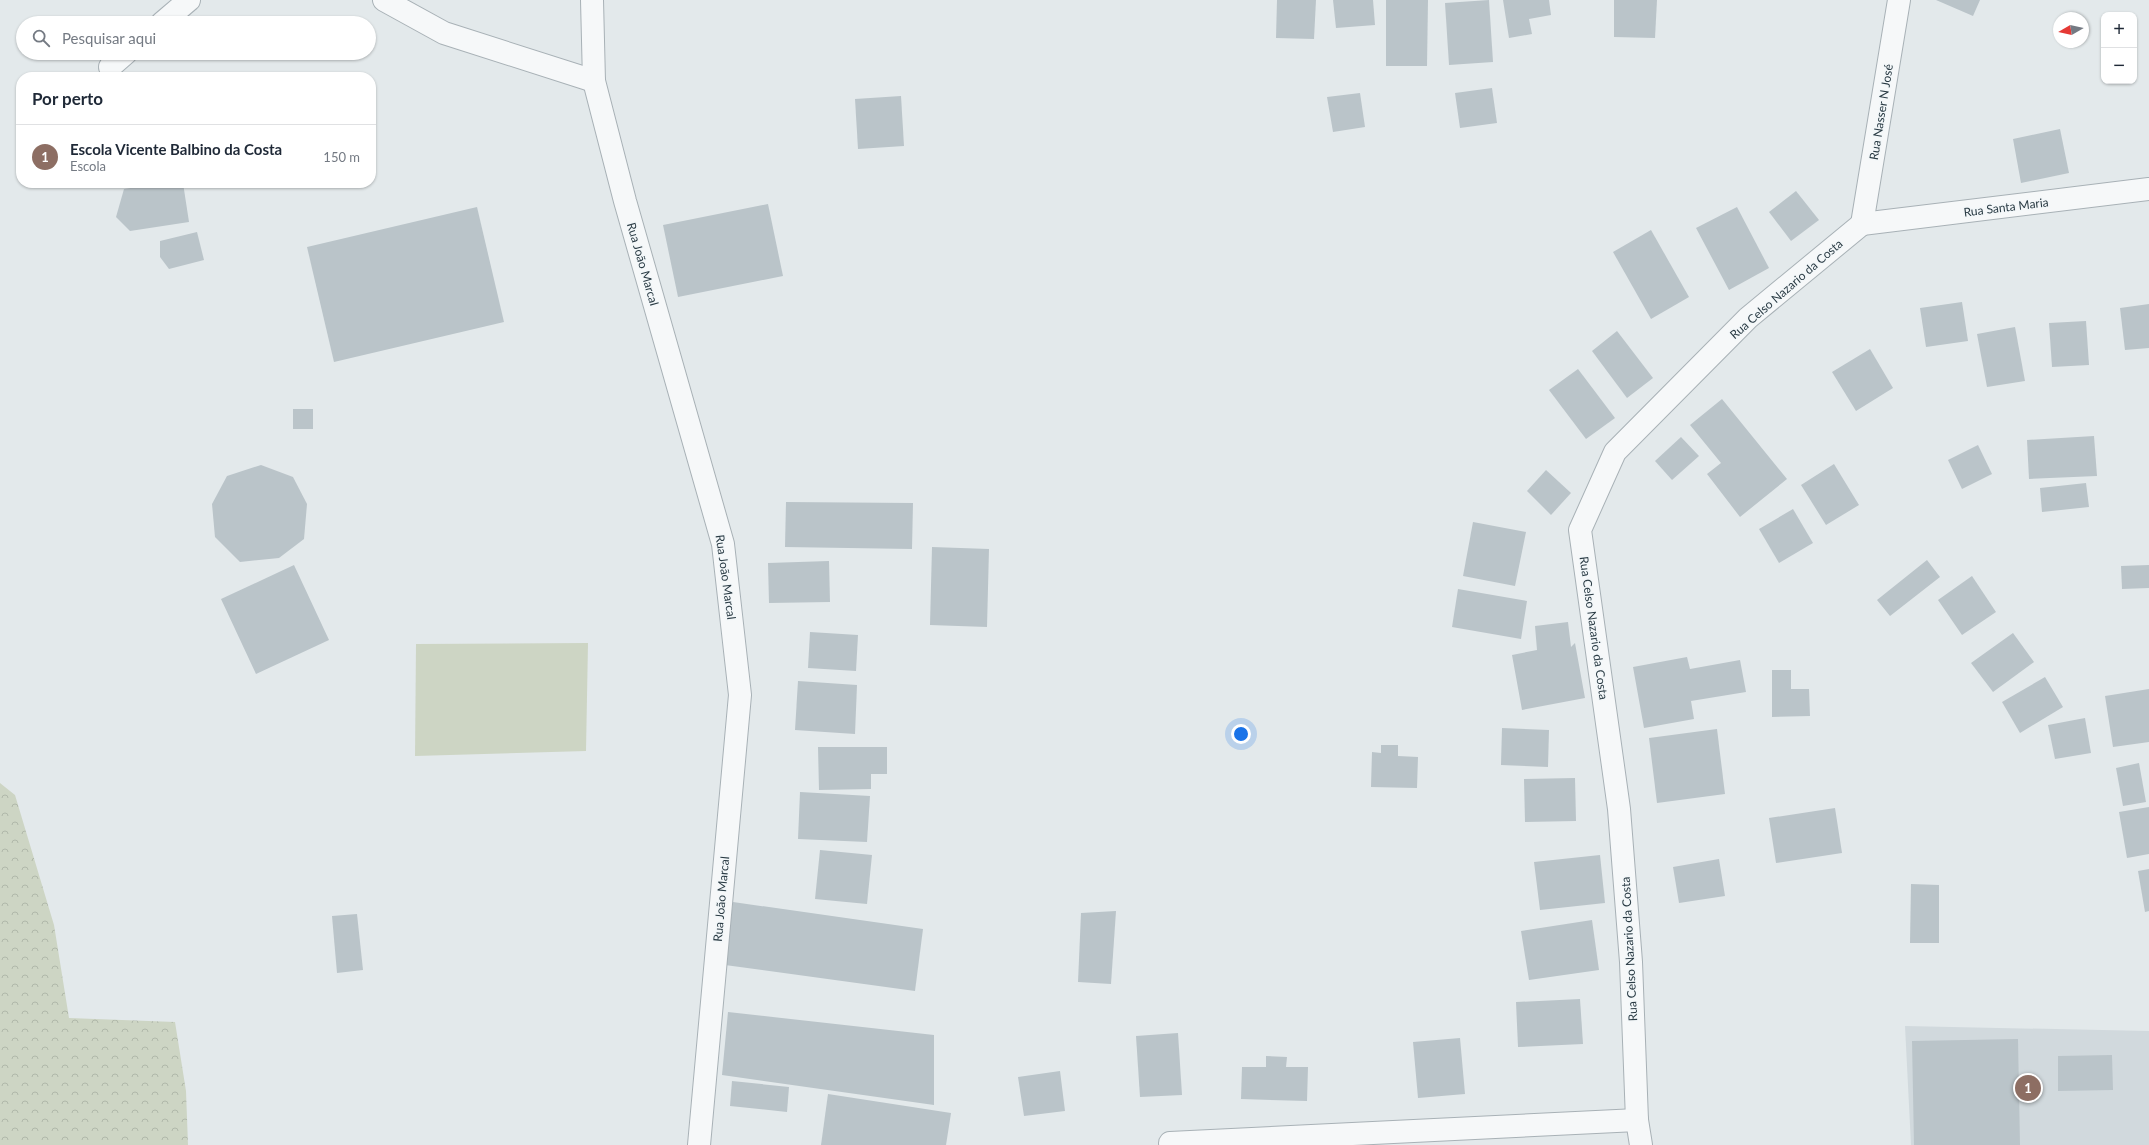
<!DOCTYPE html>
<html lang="pt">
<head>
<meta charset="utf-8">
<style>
	body { margin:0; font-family:Lato,sans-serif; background:#f2f2f3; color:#1f2937 }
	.controls { position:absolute; right:12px; top:12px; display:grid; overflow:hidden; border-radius:8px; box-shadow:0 1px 3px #0004 }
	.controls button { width:36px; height:36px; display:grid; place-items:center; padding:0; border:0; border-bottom:1px solid #e0e1e3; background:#fff; color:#1f2937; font:20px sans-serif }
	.compass { position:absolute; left:2053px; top:12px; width:36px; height:36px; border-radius:50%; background:#fff; box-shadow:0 1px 3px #0004; rotate:261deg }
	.you { position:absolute; left:1241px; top:734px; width:14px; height:14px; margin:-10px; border:3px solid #fff; border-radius:50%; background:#1a73e8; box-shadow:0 0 0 6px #1a73e833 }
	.badge { display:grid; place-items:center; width:26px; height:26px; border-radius:50%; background:#b45309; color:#fff; font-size:13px; font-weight:700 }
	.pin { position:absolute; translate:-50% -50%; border:2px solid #fff; box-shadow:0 1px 4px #0006 }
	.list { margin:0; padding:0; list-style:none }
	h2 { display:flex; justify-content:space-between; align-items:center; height:52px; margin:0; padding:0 16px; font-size:17px }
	h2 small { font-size:13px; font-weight:400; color:#747a83 }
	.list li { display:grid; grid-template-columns:26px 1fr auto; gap:12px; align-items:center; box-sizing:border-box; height:64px; padding:0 16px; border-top:1px solid #e0e1e3 }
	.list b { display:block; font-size:15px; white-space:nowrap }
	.list p { margin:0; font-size:13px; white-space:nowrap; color:#747a83 }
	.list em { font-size:13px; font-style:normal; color:#747a83 }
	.icon { flex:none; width:22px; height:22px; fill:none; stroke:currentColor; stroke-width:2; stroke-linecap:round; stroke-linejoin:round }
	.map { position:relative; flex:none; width:2149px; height:1145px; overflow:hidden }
	.search { position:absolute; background:#fff; box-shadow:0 1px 3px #0004; left:16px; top:16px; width:360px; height:44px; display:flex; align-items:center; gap:10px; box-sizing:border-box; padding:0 14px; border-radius:22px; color:#747a83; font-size:15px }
	.panel { position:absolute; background:#fff; box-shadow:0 1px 3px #0004; left:16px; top:72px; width:360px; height:116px; border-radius:16px }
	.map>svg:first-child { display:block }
	.built { fill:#d1d9dd }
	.grass { fill:#cdd5c4 }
	.forest { fill:url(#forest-crowns) }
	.building { fill:#bac4c9 }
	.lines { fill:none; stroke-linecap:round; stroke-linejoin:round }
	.minor-casing { stroke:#a8b1b6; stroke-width:24 }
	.minor { stroke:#f6f8f9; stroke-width:22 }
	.labels { text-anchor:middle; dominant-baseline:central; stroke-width:3; stroke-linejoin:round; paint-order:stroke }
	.street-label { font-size:12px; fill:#2a3b44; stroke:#f3f7f9 }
</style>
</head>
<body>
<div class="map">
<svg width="2149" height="1145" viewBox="0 0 2149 1145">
	<defs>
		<pattern id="forest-crowns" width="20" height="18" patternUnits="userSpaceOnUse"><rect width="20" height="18" fill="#cdd5c4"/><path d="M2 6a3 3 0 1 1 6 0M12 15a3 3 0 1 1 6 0" fill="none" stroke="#b0b8aa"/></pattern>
	</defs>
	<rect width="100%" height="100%" fill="#e3e9eb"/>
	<!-- built -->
	<polygon class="built" points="1905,1026 2149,1031 2149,1145 1911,1145"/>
	<!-- grass -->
	<polygon class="grass" points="588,643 586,751 415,756 416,644"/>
	<!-- forest -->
	<polygon class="forest" points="0,783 15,795 54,925 69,1018 175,1022 186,1091 188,1145 0,1145"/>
	<!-- building -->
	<g class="building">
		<polygon points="1277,0 1316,0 1314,39 1276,38"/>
		<polygon points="1333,0 1373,0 1375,25 1336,28"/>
		<polygon points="1386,0 1428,0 1427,66 1386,66"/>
		<polygon points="1489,0 1493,62 1449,65 1445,3"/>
		<polygon points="1503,0 1549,0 1551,15 1529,19 1532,34 1509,38"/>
		<polygon points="1614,0 1657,0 1655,38 1614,37"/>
		<polygon points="1936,0 1980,0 1973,16"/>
		<polygon points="1492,88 1497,123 1460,128 1455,93"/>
		<polygon points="1360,93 1365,127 1333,132 1327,97"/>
		<polygon points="901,96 904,146 858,149 855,99"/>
		<polygon points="2060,129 2069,173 2021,183 2013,139"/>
		<polygon points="163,183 183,183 189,222 130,231 116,217 124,189"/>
		<polygon points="1796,191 1819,220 1791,241 1769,212"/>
		<polygon points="768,204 783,276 678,297 663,225"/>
		<polygon points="477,207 504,322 334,362 307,247"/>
		<polygon points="1737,207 1769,268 1729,290 1696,228"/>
		<polygon points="1651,230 1689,297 1651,319 1613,252"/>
		<polygon points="197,232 204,260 169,269 160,257 160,241"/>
		<polygon points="1962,302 1968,341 1926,347 1920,308"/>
		<polygon points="2149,304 2149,348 2125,350 2120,308"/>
		<polygon points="2086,321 2089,365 2052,367 2049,323"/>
		<polygon points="2015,327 2025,381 1987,387 1977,334"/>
		<polygon points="1617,331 1653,378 1627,398 1592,351"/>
		<polygon points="1870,349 1893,388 1856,411 1832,372"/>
		<polygon points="1578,369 1615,418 1586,439 1549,390"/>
		<polygon points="1722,399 1787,479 1740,517 1707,474 1721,463 1690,425"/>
		<rect x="293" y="409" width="20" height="20"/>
		<polygon points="2094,436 2097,476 2029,479 2027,440"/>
		<polygon points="1681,437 1699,456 1672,480 1655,461"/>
		<polygon points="1978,445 1992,474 1962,489 1948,460"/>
		<polygon points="1834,464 1859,505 1826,525 1801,485"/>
		<polygon points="261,465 293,477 307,504 304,539 279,558 240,562 215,537 212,504 227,476"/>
		<polygon points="1546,470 1571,493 1551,515 1527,491"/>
		<polygon points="2086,483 2089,507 2042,512 2040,488"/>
		<polygon points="786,502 913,503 912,549 785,547"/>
		<polygon points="1793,509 1813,543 1779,563 1759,529"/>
		<polygon points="1473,522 1526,532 1515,586 1463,576"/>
		<polygon points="932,547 989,549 987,627 930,625"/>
		<polygon points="1927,560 1940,577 1890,616 1877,600"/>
		<polygon points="829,561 830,602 769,603 768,563"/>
		<polygon points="294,565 329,640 256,674 221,599"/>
		<polygon points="2149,565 2149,588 2122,589 2121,566"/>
		<polygon points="1972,576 1996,612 1962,635 1938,600"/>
		<polygon points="1458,589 1527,601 1521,639 1452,627"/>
		<polygon points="1568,622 1571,647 1575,643 1585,698 1522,710 1512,655 1537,650 1535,626"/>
		<polygon points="810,632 858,635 856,671 808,668"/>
		<polygon points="2013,633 2034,662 1993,692 1971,663"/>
		<polygon points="1687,657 1690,669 1740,660 1746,692 1691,701 1694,719 1644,728 1633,667"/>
		<polygon points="1772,670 1791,670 1791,689 1809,689 1810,716 1772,717"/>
		<polygon points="2045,677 2063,707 2020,733 2002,702"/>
		<polygon points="798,681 857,685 855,734 795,730"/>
		<polygon points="2149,689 2149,742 2113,747 2105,696"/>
		<polygon points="2085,718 2091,753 2055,759 2048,725"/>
		<polygon points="1502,728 1549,730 1548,767 1501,765"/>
		<polygon points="1717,729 1725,794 1657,803 1649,738"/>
		<polygon points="1381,745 1398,745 1398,756 1418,757 1417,788 1371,787 1372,752 1381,753"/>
		<polygon points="818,747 887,747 887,774 871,774 871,789 819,790"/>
		<polygon points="2139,763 2146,802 2123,806 2116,768"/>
		<polygon points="1575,778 1576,821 1525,822 1524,779"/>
		<polygon points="800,792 870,796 867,842 798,839"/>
		<polygon points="2149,807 2149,854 2127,858 2119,812"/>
		<polygon points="1835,808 1842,853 1776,863 1769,818"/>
		<polygon points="820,850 872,855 867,904 815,899"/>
		<polygon points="1600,855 1605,903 1540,910 1534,862"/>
		<polygon points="1719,859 1725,896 1679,903 1673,867"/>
		<polygon points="2149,869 2149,911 2145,912 2138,871"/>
		<polygon points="1911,884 1939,885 1939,943 1910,943"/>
		<polygon points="733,902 923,929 915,991 725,965"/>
		<polygon points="1116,911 1111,984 1078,982 1081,913"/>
		<polygon points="357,914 363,970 337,973 332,916"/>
		<polygon points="1592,920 1599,970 1529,980 1521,931"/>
		<polygon points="1580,999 1583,1044 1518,1047 1516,1002"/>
		<polygon points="728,1012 934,1035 934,1105 722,1075"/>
		<polygon points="1178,1033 1182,1095 1140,1097 1136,1036"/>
		<polygon points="1460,1038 1465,1094 1418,1098 1413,1042"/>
		<polygon points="2018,1039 2020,1145 1914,1145 1912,1041"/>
		<polygon points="2112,1055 2113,1090 2058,1091 2058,1056"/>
		<polygon points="1266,1056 1287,1057 1286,1067 1308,1067 1307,1101 1241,1099 1242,1067 1266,1067"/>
		<polygon points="1060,1071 1065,1111 1024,1116 1018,1077"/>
		<polygon points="732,1081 789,1087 787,1112 730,1106"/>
		<polygon points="828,1094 951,1113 946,1145 821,1145"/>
	</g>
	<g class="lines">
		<defs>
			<g id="minor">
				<polyline points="384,0 444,33 594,81"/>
				<polyline points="592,0 594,81 625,201 723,544 740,695 699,1145"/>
				<polyline points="162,23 189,0"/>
				<polyline points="110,67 126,53"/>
				<polyline points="1862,224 2149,189"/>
				<polyline points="1862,224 1899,0"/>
				<polyline points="1170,1143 1637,1120"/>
				<polyline points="1641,1145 1637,1120 1631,962 1619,809 1580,530 1615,452 1748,318 1862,224"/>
			</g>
		</defs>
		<!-- minor casing -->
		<use href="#minor" class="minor-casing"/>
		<!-- minor -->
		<use href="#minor" class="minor"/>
	</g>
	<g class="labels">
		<!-- street labels -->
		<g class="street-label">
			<text transform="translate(1881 112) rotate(-81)">Rua Nasser N José</text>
			<text transform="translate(2006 207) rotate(-7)">Rua Santa Maria</text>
			<text transform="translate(643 264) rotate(74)">Rua João Marcal</text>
			<text transform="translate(1786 289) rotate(-41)">Rua Celso Nazario da Costa</text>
			<text transform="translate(726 577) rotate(82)">Rua João Marcal</text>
			<text transform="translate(1594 628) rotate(82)">Rua Celso Nazario da Costa</text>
			<text transform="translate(721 899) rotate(-85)">Rua João Marcal</text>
			<text transform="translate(1629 949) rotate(-93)">Rua Celso Nazario da Costa</text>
		</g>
	</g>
</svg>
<div class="controls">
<button>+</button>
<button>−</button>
</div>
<svg class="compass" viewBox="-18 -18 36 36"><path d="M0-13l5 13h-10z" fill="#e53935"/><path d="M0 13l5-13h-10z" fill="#747a83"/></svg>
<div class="you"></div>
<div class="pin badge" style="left:2028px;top:1088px;background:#8d6e63">1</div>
<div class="search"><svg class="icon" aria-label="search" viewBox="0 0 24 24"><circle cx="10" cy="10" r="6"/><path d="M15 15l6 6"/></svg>Pesquisar aqui</div>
<section class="panel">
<h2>Por perto<small></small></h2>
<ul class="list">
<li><span class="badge" style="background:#8d6e63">1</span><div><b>Escola Vicente Balbino da Costa</b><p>Escola</p></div><em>150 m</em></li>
</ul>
</section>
</div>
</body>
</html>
